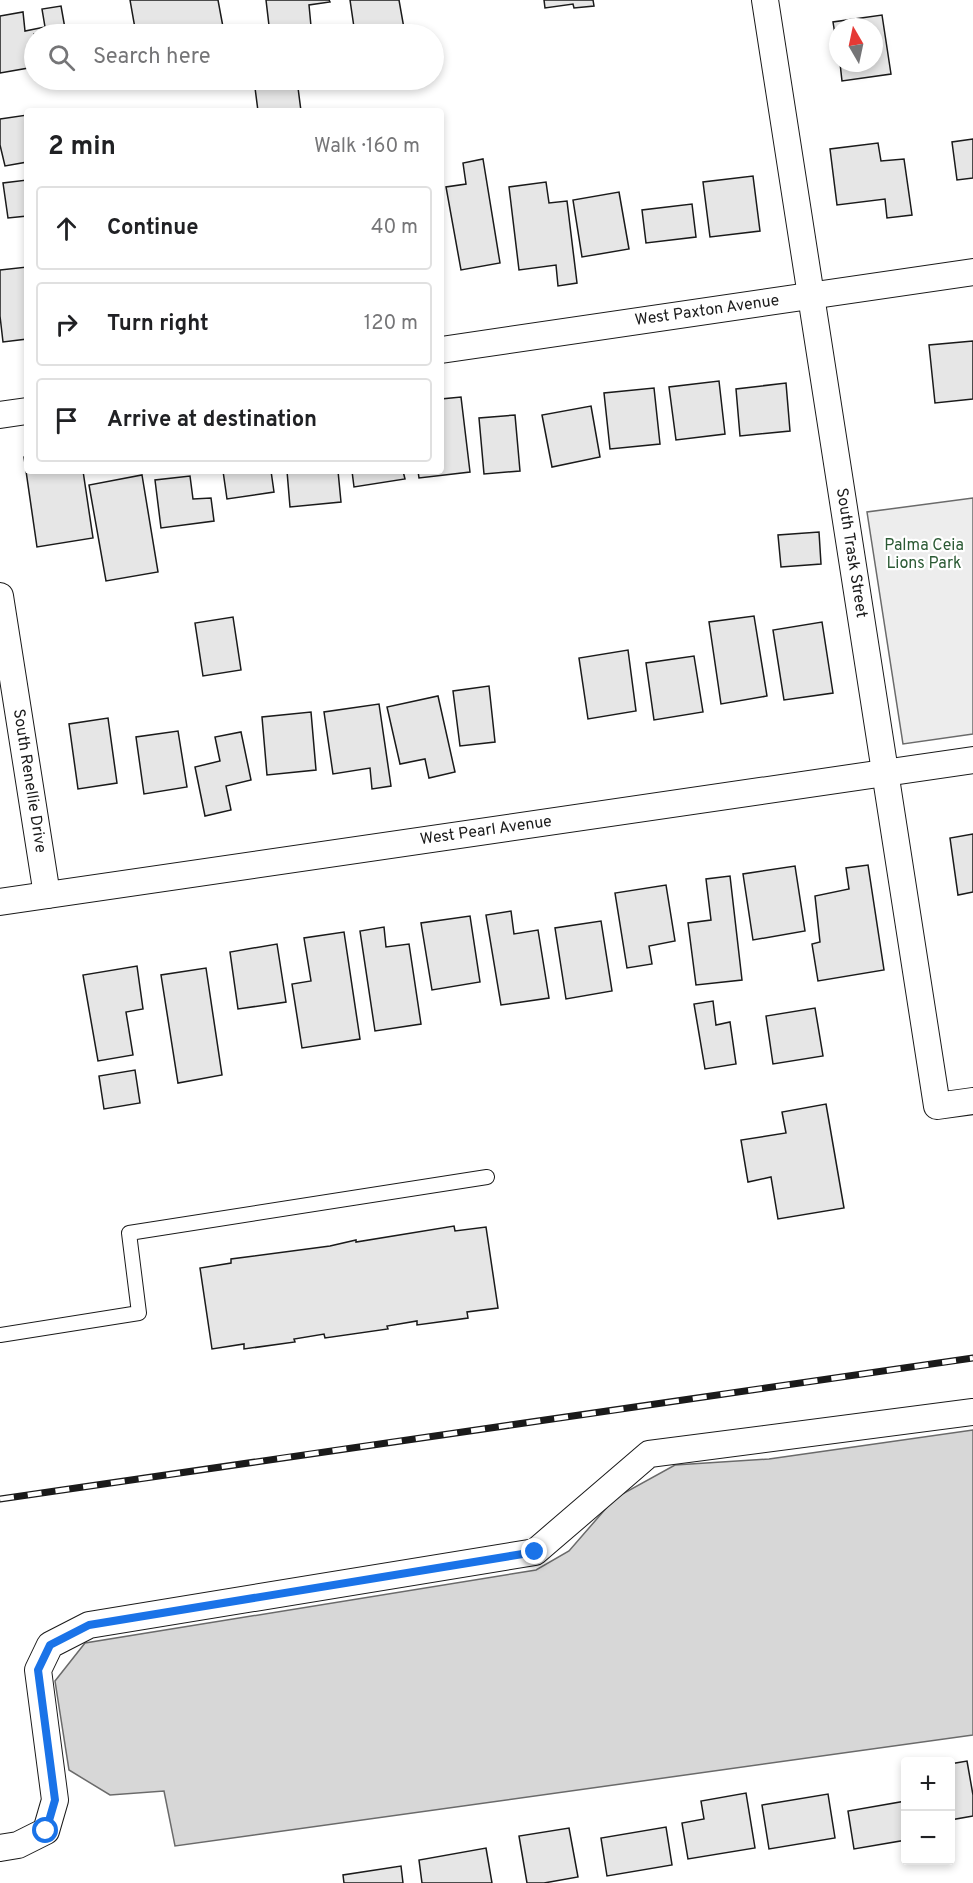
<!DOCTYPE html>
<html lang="en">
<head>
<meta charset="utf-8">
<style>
	body { margin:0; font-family:Overpass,sans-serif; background:#f6f6f6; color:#202124 }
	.controls { position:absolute; right:18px; bottom:18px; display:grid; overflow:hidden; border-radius:6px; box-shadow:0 3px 9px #0003 }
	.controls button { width:54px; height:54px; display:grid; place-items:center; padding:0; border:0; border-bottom:2px solid #e0e0e0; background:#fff; color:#202124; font:30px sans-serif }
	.compass { position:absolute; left:829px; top:18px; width:54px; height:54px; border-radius:50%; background:#fff; box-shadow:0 3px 9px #0003; rotate:351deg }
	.stop { position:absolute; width:18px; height:18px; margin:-14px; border:4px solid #1a73e8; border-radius:50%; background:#fff }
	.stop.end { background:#1a73e8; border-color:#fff; box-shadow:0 2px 6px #0008 }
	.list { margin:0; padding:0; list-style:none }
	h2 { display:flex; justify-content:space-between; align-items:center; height:78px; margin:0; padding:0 24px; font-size:26px }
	h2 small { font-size:20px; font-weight:400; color:#757577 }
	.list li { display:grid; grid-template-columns:39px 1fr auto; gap:18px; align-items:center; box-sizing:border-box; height:84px; margin:0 12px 12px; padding:0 12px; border:2px solid #e0e0e0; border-radius:6px }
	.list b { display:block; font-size:22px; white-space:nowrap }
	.list em { font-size:20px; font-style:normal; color:#757577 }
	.icon { flex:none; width:33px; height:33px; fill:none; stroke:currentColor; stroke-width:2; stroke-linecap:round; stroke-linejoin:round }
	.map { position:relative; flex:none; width:973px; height:1883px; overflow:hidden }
	.search { position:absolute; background:#fff; box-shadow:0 3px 9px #0003; left:24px; top:24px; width:420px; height:66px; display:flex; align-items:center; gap:15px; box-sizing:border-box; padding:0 21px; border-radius:33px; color:#757577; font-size:22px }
	.panel { position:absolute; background:#fff; box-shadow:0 3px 9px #0003; left:24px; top:108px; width:420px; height:366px; border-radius:6px }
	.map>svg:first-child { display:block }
	.green { fill:#ededed; stroke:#6a6a6a; stroke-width:1.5 }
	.water { fill:#d7d7d7; stroke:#6a6a6a; stroke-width:1.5 }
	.building { fill:#e6e6e6; stroke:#1a1a1a; stroke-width:1.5 }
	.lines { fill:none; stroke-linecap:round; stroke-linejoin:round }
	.service-casing { stroke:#1a1a1a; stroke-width:16 }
	.minor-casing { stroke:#1a1a1a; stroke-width:28 }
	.service { stroke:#fff; stroke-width:14 }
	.minor { stroke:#fff; stroke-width:26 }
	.rail-casing { stroke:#1a1a1a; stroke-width:7 }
	.rail { stroke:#fff; stroke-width:4.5; stroke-dasharray:14; stroke-linecap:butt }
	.route { stroke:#1a73e8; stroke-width:8 }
	.labels { text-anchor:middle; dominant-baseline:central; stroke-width:4.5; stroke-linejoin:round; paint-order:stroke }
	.street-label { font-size:16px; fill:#1a1a1a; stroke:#fff }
	.park-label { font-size:16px; fill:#2b5a34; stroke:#fff }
</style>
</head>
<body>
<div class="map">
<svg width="973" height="1883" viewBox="0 0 973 1883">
	<rect width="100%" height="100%" fill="#fff"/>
	<!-- green -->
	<polygon class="green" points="973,498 973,734 903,744 867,512"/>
	<!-- water -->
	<polygon class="water" points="973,1430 973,1735 175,1846 164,1791 110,1795 69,1770 55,1681 85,1643 536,1570 569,1551 615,1498 675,1465 769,1459"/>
	<!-- building -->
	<g class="building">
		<polygon points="130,0 218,0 223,27 183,34 136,34"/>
		<polygon points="266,0 329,0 330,2 309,5 311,26 291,28 291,34 270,34"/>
		<polygon points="350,0 399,0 405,34 355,34"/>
		<polygon points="544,0 593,0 594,6 574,8 573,4 545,8"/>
		<polygon points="61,6 66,34 34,34 34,67 0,73 0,16 23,12 25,31 45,27 42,9"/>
		<polygon points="882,15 891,74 842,81 840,63 874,63 874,27 838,27 838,53 833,22"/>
		<polygon points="254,80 297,80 301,111 258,111"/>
		<polygon points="27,115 27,162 5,166 0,145 0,119"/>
		<polygon points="973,139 973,178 957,180 952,142"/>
		<polygon points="878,143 881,161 904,159 912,215 887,218 885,199 837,205 830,149"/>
		<polygon points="483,159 500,263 461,270 446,187 466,184 463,163"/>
		<polygon points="753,176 760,231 710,237 703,182"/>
		<polygon points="27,180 27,216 8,218 3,183"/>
		<polygon points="546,182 549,203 567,201 577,283 558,286 556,265 519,270 509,187"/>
		<polygon points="619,192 629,249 582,257 573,200"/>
		<polygon points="692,204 696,237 646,243 642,210"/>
		<polygon points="27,267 27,339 3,342 0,316 0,270"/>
		<polygon points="973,341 973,399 935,403 929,345"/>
		<polygon points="719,381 725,434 676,440 669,387"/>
		<polygon points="786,383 790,431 740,436 736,389"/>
		<polygon points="654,388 660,444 610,449 604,393"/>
		<polygon points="461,397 470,472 419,478 418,471 441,471 441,399"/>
		<polygon points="591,406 600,457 552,467 542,415"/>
		<polygon points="515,415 520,471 484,474 479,418"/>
		<polygon points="27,456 27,471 83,471 93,538 37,547 24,457"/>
		<polygon points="223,471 271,471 274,492 227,499"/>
		<polygon points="287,471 338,471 341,502 290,507"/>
		<polygon points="352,471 403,471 405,479 354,487"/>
		<polygon points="142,475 158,572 106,581 89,485"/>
		<polygon points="190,476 193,499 211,498 214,521 161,528 155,480"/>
		<polygon points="819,532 821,564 781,567 778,535"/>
		<polygon points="754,616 767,696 721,704 709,622"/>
		<polygon points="233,617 241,670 203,676 195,623"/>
		<polygon points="822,622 833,693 784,700 773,630"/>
		<polygon points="628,650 636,711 588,719 579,658"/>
		<polygon points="694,656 703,712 654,720 646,663"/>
		<polygon points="489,686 495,742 460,746 453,691"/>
		<polygon points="438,696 455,772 429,778 425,759 400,764 387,707"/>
		<polygon points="379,704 391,786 372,789 370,768 333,774 324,712"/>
		<polygon points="311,712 316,770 267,775 262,717"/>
		<polygon points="108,718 117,783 78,789 69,724"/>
		<polygon points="178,731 187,787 144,794 136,737"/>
		<polygon points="241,732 251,780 226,786 231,810 205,816 195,767 220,761 215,737"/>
		<polygon points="973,834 973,892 958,895 950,838"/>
		<polygon points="868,865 884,970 818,981 812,944 820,942 815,896 849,889 846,868"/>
		<polygon points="795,866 805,931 753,940 743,874"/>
		<polygon points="730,876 742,980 696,985 688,923 711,920 706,879"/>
		<polygon points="666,885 675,941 649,946 652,964 627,968 615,893"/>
		<polygon points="511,911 514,934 538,930 549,998 501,1005 486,915"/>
		<polygon points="470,916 480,982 432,990 421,923"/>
		<polygon points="601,921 612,991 566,999 555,928"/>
		<polygon points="384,927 386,947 409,944 421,1024 375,1031 360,931"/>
		<polygon points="344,932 360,1039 302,1048 292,984 311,981 304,938"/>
		<polygon points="277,944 286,1002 238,1009 230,952"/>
		<polygon points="137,966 143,1009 126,1012 133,1055 98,1061 83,975"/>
		<polygon points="206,968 222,1075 178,1083 161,975"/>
		<polygon points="713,1001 716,1025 730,1022 736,1064 705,1069 694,1004"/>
		<polygon points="815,1008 823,1056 773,1064 766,1016"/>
		<polygon points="135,1070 140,1103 104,1109 99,1076"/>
		<polygon points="826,1104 844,1208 778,1219 771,1177 748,1182 741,1140 786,1133 782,1112"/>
		<polygon points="454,1226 455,1231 486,1227 498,1308 467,1312 468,1318 417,1325 417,1321 387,1326 388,1329 325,1338 324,1334 294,1339 295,1342 244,1349 244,1344 212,1349 200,1268 231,1263 231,1259 330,1246 356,1240 356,1242"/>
		<polygon points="967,1761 973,1795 973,1816 950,1820 950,1764"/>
		<polygon points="746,1793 755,1848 688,1859 682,1823 704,1819 701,1801"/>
		<polygon points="828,1794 835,1838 769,1849 762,1805"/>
		<polygon points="906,1801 906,1840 854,1849 848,1811"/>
		<polygon points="666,1827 672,1865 607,1876 601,1838"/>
		<polygon points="569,1828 578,1877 544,1883 527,1883 519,1836"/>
		<polygon points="486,1848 492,1883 422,1883 419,1860"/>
		<polygon points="401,1866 403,1883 344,1883 343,1875"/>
	</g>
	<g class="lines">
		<defs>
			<polyline id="service" points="0,1335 139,1313 129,1233 487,1177"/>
			<g id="minor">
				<polyline points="765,0 937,1106 973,1101"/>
				<polyline points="441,350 973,272"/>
				<polyline points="0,415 27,411"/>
				<polyline points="0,596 47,895"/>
				<polyline points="0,902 973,760"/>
				<polyline points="0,1848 18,1845 46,1831 55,1800 38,1670 50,1645 89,1625 535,1552 649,1454 973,1412"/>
			</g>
		</defs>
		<!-- service casing -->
		<use href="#service" class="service-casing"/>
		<!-- minor casing -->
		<use href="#minor" class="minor-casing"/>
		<!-- service -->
		<use href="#service" class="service"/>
		<!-- minor -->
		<use href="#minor" class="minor"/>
		<defs>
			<polyline id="rail" points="0,1499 973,1358"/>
		</defs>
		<!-- rail casing -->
		<use href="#rail" class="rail-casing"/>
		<!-- rail -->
		<use href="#rail" class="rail"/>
	</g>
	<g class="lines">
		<!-- route -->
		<polyline class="route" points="46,1831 55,1800 38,1670 50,1645 89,1625 535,1552"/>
	</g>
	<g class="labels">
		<!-- street labels -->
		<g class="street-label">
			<text transform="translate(707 311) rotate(-8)">West Paxton Avenue</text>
			<text transform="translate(851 553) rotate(81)">South Trask Street</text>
			<text transform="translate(29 781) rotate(81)">South Renellie Drive</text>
			<text transform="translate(486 831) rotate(-8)">West Pearl Avenue</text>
		</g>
		<!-- park labels -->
		<g class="park-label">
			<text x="924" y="546">Palma Ceia<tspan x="924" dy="18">Lions Park</tspan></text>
		</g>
	</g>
</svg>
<div class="controls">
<button>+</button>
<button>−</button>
</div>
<svg class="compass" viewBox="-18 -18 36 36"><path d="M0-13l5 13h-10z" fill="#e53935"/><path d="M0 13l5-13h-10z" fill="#757577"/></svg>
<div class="stop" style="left:46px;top:1831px"></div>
<div class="stop end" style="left:535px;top:1552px"></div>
<div class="search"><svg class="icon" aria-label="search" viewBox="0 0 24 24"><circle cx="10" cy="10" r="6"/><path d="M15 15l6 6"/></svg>Search here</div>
<section class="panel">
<h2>2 min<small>Walk · 160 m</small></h2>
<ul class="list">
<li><svg class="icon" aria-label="ahead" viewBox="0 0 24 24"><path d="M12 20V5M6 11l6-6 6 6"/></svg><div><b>Continue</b></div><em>40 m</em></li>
<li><svg class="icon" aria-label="right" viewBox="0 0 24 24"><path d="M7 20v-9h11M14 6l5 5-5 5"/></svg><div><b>Turn right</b></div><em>120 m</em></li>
<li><svg class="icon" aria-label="arrive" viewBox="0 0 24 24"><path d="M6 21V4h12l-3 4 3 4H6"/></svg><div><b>Arrive at destination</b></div></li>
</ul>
</section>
</div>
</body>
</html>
